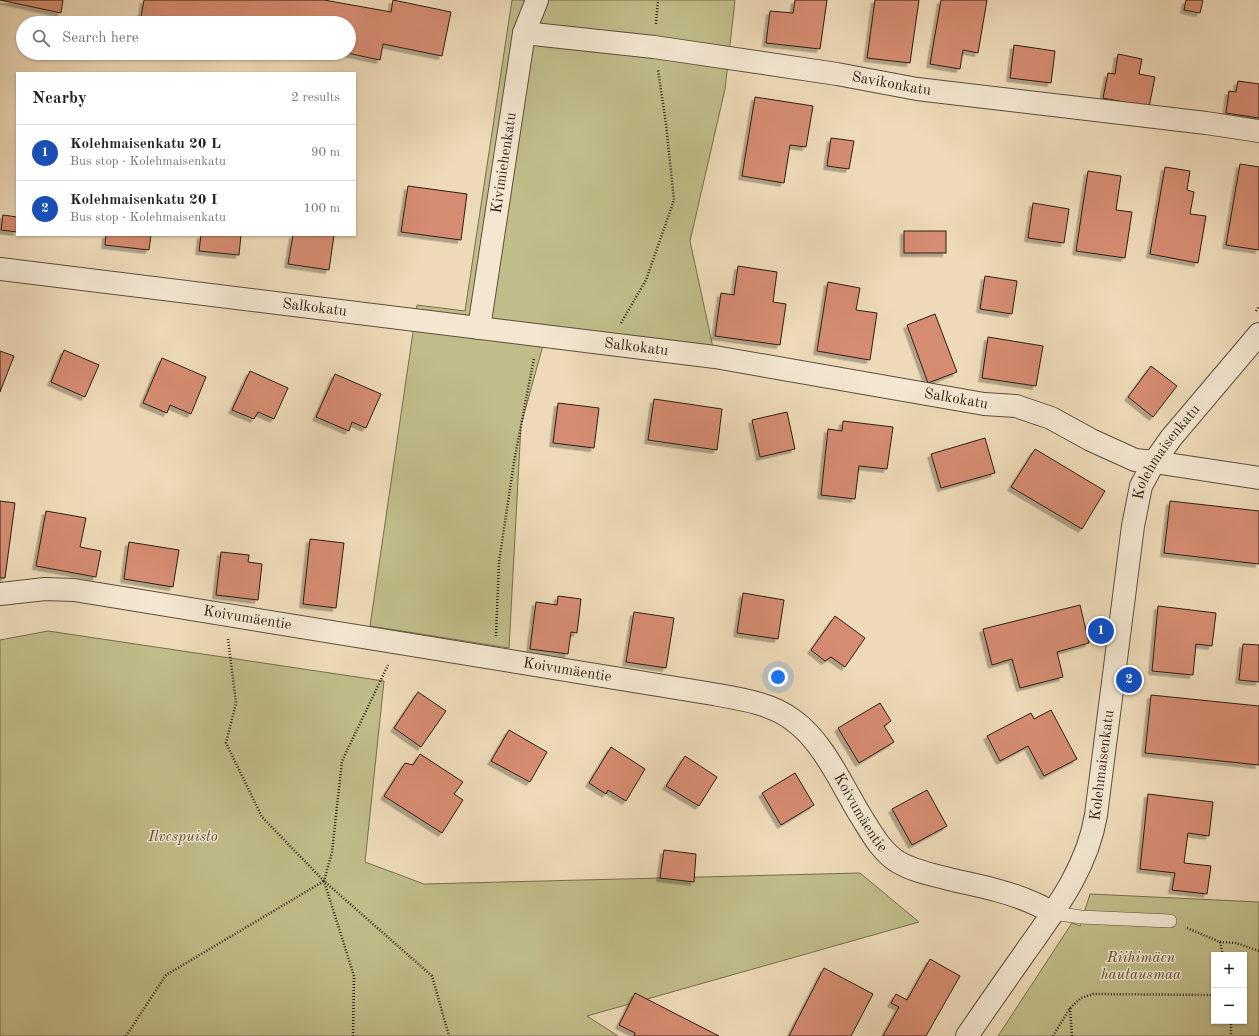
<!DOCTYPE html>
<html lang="en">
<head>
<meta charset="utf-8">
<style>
	body { margin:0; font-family:"Old Standard TT",serif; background:#f6f6f6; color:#202124 }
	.controls { position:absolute; right:12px; bottom:12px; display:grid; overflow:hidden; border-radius:0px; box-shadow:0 1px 3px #0004 }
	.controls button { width:36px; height:36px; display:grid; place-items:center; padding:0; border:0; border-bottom:1px solid #e0e0e0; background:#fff; color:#202124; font:20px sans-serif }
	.you { position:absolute; left:778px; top:677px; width:14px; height:14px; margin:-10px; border:3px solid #fff; border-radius:50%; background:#1a73e8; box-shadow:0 0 0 6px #1a73e833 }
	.badge { display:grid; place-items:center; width:26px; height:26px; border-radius:50%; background:#111827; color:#fff; font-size:13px; font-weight:700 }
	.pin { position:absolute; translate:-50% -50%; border:2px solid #fff; box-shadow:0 1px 4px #0006 }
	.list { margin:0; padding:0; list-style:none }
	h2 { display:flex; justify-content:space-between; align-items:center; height:52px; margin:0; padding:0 16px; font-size:17px }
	h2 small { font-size:13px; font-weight:400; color:#757577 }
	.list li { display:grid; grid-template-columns:26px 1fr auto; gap:12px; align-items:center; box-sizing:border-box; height:56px; padding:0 16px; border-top:1px solid #e0e0e0 }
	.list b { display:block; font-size:15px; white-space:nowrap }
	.list p { margin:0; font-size:13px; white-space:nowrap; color:#757577 }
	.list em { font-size:13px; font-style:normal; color:#757577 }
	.icon { flex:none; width:22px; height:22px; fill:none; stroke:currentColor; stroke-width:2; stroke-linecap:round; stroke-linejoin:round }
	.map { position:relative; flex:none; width:1259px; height:1036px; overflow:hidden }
	.search { position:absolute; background:#fff; box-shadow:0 1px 3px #0004; left:16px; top:16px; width:340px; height:44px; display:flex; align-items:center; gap:10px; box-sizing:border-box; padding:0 14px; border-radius:22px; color:#757577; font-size:15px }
	.panel { position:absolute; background:#fff; box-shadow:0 1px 3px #0004; left:16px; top:72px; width:340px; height:164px; border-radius:0px }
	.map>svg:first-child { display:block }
	.green { fill:#c0bd8a; stroke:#766e4e; fill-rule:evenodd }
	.building { fill:#d68c72; stroke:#2c1f13; filter:url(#shadow) }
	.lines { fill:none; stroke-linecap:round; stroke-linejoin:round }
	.service-casing { stroke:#5c4e3c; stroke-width:14 }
	.minor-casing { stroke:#5c4e3c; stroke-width:24 }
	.path { stroke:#2c1f13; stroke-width:2.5; stroke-dasharray:1 2; stroke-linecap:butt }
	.service { stroke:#f4e7d1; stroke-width:13 }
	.minor { stroke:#f4e7d1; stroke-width:22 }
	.labels { text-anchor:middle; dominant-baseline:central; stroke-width:3; stroke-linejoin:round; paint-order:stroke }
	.street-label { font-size:15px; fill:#2c1f13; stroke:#f4e7d1 }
	.park-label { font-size:15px; font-style:italic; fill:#584e37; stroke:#f4e7d1 }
</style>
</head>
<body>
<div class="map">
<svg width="1259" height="1036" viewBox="0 0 1259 1036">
	<defs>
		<filter id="shadow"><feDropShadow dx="-3.5" dy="3.5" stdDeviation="0" flood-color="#0004"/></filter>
	</defs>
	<rect width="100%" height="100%" fill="#eedab8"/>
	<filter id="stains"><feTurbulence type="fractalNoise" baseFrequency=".005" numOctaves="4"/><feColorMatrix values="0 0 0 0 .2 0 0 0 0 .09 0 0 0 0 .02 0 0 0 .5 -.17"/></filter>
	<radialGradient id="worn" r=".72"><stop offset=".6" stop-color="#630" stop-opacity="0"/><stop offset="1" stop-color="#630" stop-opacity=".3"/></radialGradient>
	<!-- green -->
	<g class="green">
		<polygon points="512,0 735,0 725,89 690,241 715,357 547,331 521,425 509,648 370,626 417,305 465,311"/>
		<polygon points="48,631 384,681 365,862 424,884 860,873 919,922 587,1016 618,1036 0,1036 0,640"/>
		<path d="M1090 894 1259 902V1036H998L1072 923 1080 926ZM1214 955H1244V1021H1214Z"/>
	</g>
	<!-- building -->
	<g class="building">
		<polygon points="0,0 63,0 61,13"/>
		<polygon points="144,0 324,0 391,12 393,0 451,12 442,56 383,44 380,60 347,53 349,53 349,23 140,23"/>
		<polygon points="795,0 827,0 820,49 766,43 770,11 793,13"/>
		<polygon points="875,0 919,0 910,63 867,58"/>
		<polygon points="941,0 987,0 978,53 963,50 960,69 930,64"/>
		<polygon points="1186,0 1203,0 1200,13 1184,10"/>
		<polygon points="1014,45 1055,51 1051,83 1010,78"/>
		<polygon points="1118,54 1142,59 1139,74 1155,77 1149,107 1103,98 1108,73 1115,74"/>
		<polygon points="1238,81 1259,84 1259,118 1226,113 1229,91 1236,92"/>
		<polygon points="755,97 813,106 806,147 790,145 784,183 742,176"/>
		<polygon points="831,138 854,141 849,169 827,166"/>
		<polygon points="1240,164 1259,167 1259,250 1226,245"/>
		<polygon points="1165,167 1190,171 1187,190 1194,192 1190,214 1206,216 1198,263 1150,254"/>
		<polygon points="1088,171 1121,176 1116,210 1132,212 1125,258 1076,251"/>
		<polygon points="408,186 467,194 461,240 401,232"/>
		<polygon points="1033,203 1069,209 1064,243 1028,238"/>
		<polygon points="3,215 17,217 17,232 1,230"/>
		<rect x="904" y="231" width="42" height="22"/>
		<polygon points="106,235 151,235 149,250 105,245"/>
		<polygon points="201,235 241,235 239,255 199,251"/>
		<polygon points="293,235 334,235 329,270 288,264"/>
		<polygon points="738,266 777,272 773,302 786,304 780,345 715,336 721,293 734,295"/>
		<polygon points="985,276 1017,281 1012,314 980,309"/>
		<polygon points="828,282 860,288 856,310 877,313 870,360 817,351"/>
		<polygon points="935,314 957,372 928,383 907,325"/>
		<polygon points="988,337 1043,346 1036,386 982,378"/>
		<polygon points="64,350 99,365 85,397 51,382"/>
		<polygon points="0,351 14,356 0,392"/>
		<polygon points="162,358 206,377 191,414 170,405 167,413 143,403"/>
		<polygon points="1151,366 1177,386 1153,417 1128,397"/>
		<polygon points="250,371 288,388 274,419 258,412 254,419 232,410"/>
		<polygon points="335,374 381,394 366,428 352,422 349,431 316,417"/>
		<polygon points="654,399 722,409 717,450 648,440"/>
		<polygon points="558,403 599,408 594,448 553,443"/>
		<polygon points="787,412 795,449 760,457 752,420"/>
		<polygon points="843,421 893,427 887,469 859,466 855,499 821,495 828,429 842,431"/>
		<polygon points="985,438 995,473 941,488 931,454"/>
		<polygon points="1035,449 1105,491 1082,529 1011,487"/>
		<polygon points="0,501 15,503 5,578 0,578"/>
		<polygon points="1170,501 1259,511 1259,564 1164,553"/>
		<polygon points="46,511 86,518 80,547 101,551 96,577 36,566"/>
		<polygon points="310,539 344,543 336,608 303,604"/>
		<polygon points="129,542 179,550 173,587 124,579"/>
		<polygon points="221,552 249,555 248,562 262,564 258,600 216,595"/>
		<polygon points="743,593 784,600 778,639 737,633"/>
		<polygon points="558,596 581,599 577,633 571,632 568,654 530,649 536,602 557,605"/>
		<polygon points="1080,605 1089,643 1057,652 1063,677 1020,688 1012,659 992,665 983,629"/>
		<polygon points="1158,606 1216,613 1212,646 1196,644 1193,675 1152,671"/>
		<polygon points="634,612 674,618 666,668 626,662"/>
		<polygon points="835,616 865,638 845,667 831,657 825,661 811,650"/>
		<polygon points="1243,644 1259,645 1259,682 1239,680"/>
		<polygon points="418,692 446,711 421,747 394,728"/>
		<polygon points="1151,695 1259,706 1259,765 1145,753"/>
		<polygon points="880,703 891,721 884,726 894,742 859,763 838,728"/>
		<polygon points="1051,710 1077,759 1044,776 1028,746 1000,761 987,736 1031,713 1034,719"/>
		<polygon points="509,730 547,752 530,782 491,761"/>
		<polygon points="611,747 645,769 626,801 608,790 606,794 589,783"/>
		<polygon points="420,754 463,782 454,794 463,800 442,833 384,796 405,763 413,765"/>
		<polygon points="685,756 717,777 699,806 666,786"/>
		<polygon points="795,773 814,805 781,825 762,793"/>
		<polygon points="927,790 947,826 912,845 892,809"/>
		<polygon points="1148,794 1213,802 1209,836 1188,833 1184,863 1211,866 1207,894 1172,890 1175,873 1140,869"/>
		<polygon points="664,850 696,854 694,882 660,878"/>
		<polygon points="930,959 960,976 926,1036 883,1036 899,1007 891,1003 896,994 907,1000"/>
		<polygon points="824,968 873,994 851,1036 789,1036"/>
		<polygon points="635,993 719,1036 634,1036 635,1033 619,1025"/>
	</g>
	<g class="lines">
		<defs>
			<polyline id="service" points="1053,913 1081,917 1170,921"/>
			<g id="minor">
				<path id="s1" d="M524 33 654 47 837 74 917 89 1206 123 1259 131"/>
				<path id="s2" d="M0 269 715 357 984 404 1016 406 1051 418 1091 440 1135 460 1154 462 1259 478"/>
				<path id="s3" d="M479 328 524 33 537 0"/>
				<path id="s4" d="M0 594 45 589 74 590 713 694C740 699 771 703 793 720 824 742 842 786 862 818 872 834 881 851 898 862 915 872 935 875 953 880 979 886 1006 891 1031 902 1039 905 1046 909 1053 913"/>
				<path id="s5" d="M967 1036C986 1008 1005 981 1024 954 1055 910 1087 869 1096 815L1133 526 1141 486 1154 462 1171 438 1259 334"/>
			</g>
		</defs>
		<!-- service casing -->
		<use href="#service" class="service-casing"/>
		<!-- minor casing -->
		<use href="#minor" class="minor-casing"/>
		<!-- path -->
		<g class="path">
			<polyline points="656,24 658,0"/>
			<polyline points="1256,311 1259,306"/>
			<polyline points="621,323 646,280 674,200 666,124 658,70"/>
			<polyline points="496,636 499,562 514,462 534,358"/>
			<polyline points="228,639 236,703 226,743 262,817 324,881 432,976 449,1036"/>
			<polyline points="1187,928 1220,942 1223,955"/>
			<polyline points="1220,942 1236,943 1259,951"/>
			<polyline points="1070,1008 1072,1036"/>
			<polyline points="1231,1021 1231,1036"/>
			<polyline points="126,1036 166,975 324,881"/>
			<polyline points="353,1036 354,976 324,881 332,852 342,761 388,665"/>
			<polyline points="1053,1036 1070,1008 1081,998 1093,994 1214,995"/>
		</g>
		<!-- service -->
		<use href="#service" class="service"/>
		<!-- minor -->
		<use href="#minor" class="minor"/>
	</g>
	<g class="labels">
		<!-- street labels -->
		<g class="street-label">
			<text stroke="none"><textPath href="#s1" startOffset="371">Savikonkatu</textPath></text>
			<text stroke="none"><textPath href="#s3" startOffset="167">Kivimiehenkatu</textPath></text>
			<text stroke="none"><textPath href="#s2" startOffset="317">Salkokatu</textPath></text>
			<text stroke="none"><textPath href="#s2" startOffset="641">Salkokatu</textPath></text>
			<text stroke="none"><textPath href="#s2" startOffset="965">Salkokatu</textPath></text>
			<text stroke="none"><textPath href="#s5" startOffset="632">Kolehmaisenkatu</textPath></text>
			<text stroke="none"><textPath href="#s4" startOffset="250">Koivumäentie</textPath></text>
			<text stroke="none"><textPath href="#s4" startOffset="574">Koivumäentie</textPath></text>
			<text stroke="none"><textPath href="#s5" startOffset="308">Kolehmaisenkatu</textPath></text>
			<text stroke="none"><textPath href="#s4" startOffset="922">Koivumäentie</textPath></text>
		</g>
		<!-- park labels -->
		<g class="park-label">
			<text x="183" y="837">Ilvespuisto</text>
			<text x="1141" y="958">Riihimäen<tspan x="1141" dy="17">hautausmaa</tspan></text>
		</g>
	</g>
	<rect width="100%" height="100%" filter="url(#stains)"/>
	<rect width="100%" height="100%" fill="url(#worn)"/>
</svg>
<div class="controls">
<button>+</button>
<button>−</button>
</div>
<div class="you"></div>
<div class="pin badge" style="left:1101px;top:631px;background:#1a4fb4">1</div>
<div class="pin badge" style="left:1129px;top:680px;background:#1a4fb4">2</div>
<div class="search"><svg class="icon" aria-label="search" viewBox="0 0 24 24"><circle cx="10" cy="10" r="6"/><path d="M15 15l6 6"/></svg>Search here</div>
<section class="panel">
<h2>Nearby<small>2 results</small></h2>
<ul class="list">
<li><span class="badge" style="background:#1a4fb4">1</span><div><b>Kolehmaisenkatu 20 L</b><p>Bus stop · Kolehmaisenkatu</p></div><em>90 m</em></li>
<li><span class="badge" style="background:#1a4fb4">2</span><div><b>Kolehmaisenkatu 20 I</b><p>Bus stop · Kolehmaisenkatu</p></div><em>100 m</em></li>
</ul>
</section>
</div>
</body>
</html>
